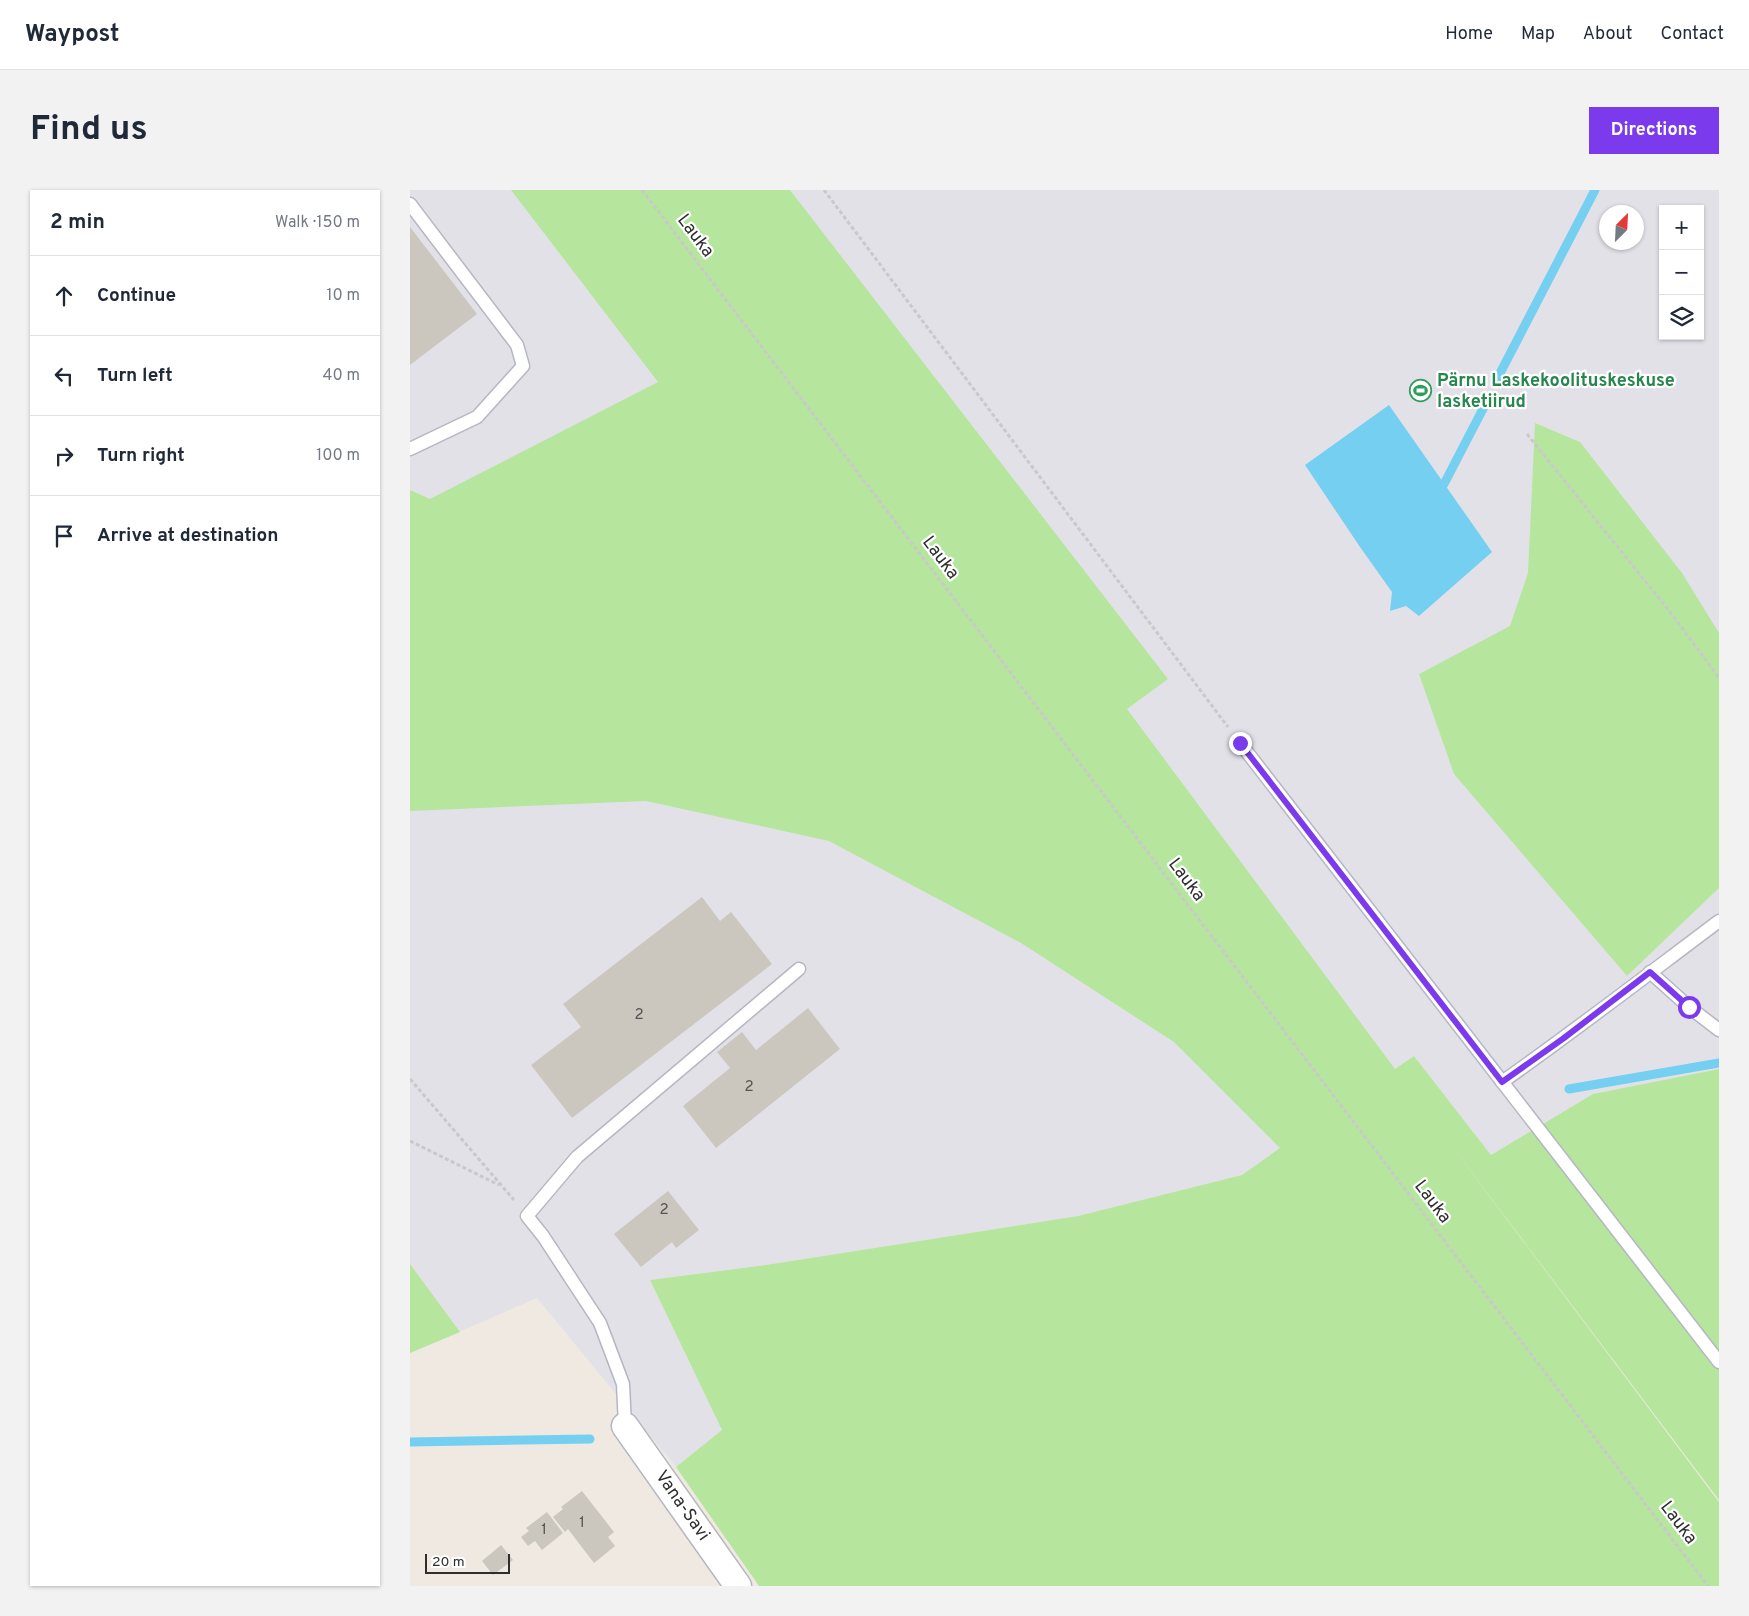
<!DOCTYPE html>
<html lang="en">
<head>
<meta charset="utf-8">
<style>
	body { margin:0; font-family:Overpass,sans-serif; background:#f2f2f3; color:#1f2937 }
	.controls { position:absolute; right:15px; top:15px; display:grid; overflow:hidden; border-radius:0px; box-shadow:0 1px 4px #0004 }
	.controls button { width:45px; height:45px; display:grid; place-items:center; padding:0; border:0; border-bottom:1px solid #e0e1e3; background:#fff; color:#1f2937; font:25px sans-serif }
	.compass { position:absolute; left:1189px; top:15px; width:45px; height:45px; border-radius:50%; background:#fff; box-shadow:0 1px 4px #0004; rotate:24deg }
	.scale { position:absolute; left:15px; bottom:12px; width:85px; box-sizing:border-box; padding-left:5px; border:2px solid #2e2e2e; border-top:0; font-size:14px; line-height:18px; white-space:nowrap; color:#2e2e2e; -webkit-text-stroke:4px #fff; paint-order:stroke }
	.stop { position:absolute; width:15px; height:15px; margin:-11px; border:4px solid #7c3aed; border-radius:50%; background:#fff }
	.stop.end { background:#7c3aed; border-color:#fff; box-shadow:0 1px 5px #0008 }
	.list { margin:0; padding:0; list-style:none }
	h2 { display:flex; justify-content:space-between; align-items:center; height:65px; margin:0; padding:0 20px; font-size:21px }
	h2 small { font-size:16px; font-weight:400; color:#747a83 }
	.list li { display:grid; grid-template-columns:32px 1fr auto; gap:15px; align-items:center; box-sizing:border-box; height:80px; padding:0 20px; border-top:1px solid #e0e1e3 }
	.list b { display:block; font-size:19px; white-space:nowrap }
	.list em { font-size:16px; font-style:normal; color:#747a83 }
	.icon { flex:none; width:28px; height:28px; fill:none; stroke:currentColor; stroke-width:2; stroke-linecap:round; stroke-linejoin:round }
	.map { position:relative; flex:none; width:1309px; height:1396px; overflow:hidden; border-radius:0px }
	header { display:flex; align-items:center; gap:30px; box-sizing:border-box; height:70px; padding:0 25px; background:#fff; border-bottom:1px solid #e0e1e3 }
	header strong { font-size:24px }
	nav { display:flex; gap:28px; margin-inline-start:auto; font-size:18px }
	.intro { display:flex; align-items:center; justify-content:space-between; box-sizing:border-box; height:120px; padding:0 30px }
	h1 { margin:0; font-size:35px }
	.button { padding:12px 22px; border-radius:0px; background:#7c3aed; color:#fff; font-size:18px; font-weight:700 }
	main { display:flex; gap:30px; padding:0 30px }
	aside { flex:1; background:#fff; border-radius:0px; box-shadow:0 1px 4px #0004 }
	.map>svg:first-child { display:block }
	.industrial { fill:#e3e1e8; fill-rule:evenodd }
	.green { fill:#b6e59e }
	.water { fill:#75cff0 }
	.lines { fill:none; stroke-linecap:round; stroke-linejoin:round }
	.stream { stroke:#75cff0; stroke-width:9 }
	.building { fill:#cbc7bf }
	.lane-casing { stroke:#b4b7c1; stroke-width:15 }
	.street-casing { stroke:#b4b7c1; stroke-width:29 }
	.path { stroke:#c9c9c9; stroke-width:3; stroke-dasharray:4 2.5; stroke-linecap:butt }
	.lane { stroke:#fff; stroke-width:12 }
	.street { stroke:#fff; stroke-width:26 }
	.route { stroke:#7c3aed; stroke-width:6 }
	.labels { text-anchor:middle; dominant-baseline:central; stroke-width:4.5; stroke-linejoin:round; paint-order:stroke }
	.number-label { font-size:15px; fill:#555452 }
	.street-label { font-size:18px; fill:#2e2e2e; stroke:#fff }
	.leisure-label { font-size:18px; font-weight:bold; fill:#27864d; stroke:#fff; text-anchor:start }
</style>
</head>
<body>
<header>
<strong>Waypost</strong>
<nav><a>Home</a><a>Map</a><a>About</a><a>Contact</a></nav>
</header>
<div class="intro"><h1>Find us</h1><a class="button">Directions</a></div>
<main>
<aside>
<h2>2 min<small>Walk · 150 m</small></h2>
<ul class="list">
<li><svg class="icon" aria-label="ahead" viewBox="0 0 24 24"><path d="M12 20V5M6 11l6-6 6 6"/></svg><div><b>Continue</b></div><em>10 m</em></li>
<li><svg class="icon" aria-label="left" viewBox="0 0 24 24"><path d="M17 20v-9H6M10 6l-5 5 5 5"/></svg><div><b>Turn left</b></div><em>40 m</em></li>
<li><svg class="icon" aria-label="right" viewBox="0 0 24 24"><path d="M7 20v-9h11M14 6l5 5-5 5"/></svg><div><b>Turn right</b></div><em>100 m</em></li>
<li><svg class="icon" aria-label="arrive" viewBox="0 0 24 24"><path d="M6 21V4h12l-3 4 3 4H6"/></svg><div><b>Arrive at destination</b></div></li>
</ul>
</aside>
<div class="map">
<svg width="1309" height="1396" viewBox="0 0 1309 1396">
	<rect width="100%" height="100%" fill="#efe9e1"/>
	<!-- industrial -->
	<path class="industrial" d="M0 0H1309V879L1183 904 1081 965 1004 866 896 943 832 985 668 1026 356 1075 240 1090 312 1240 266 1277 127 1108 0 1163ZM1253 19H1290V146H1253ZM1196 22H1226V52H1196Z"/>
	<!-- green -->
	<g class="green">
		<polygon points="101,0 380,0 758,489 717,519 985,879 1004,866 1081,965 1183,904 1309,879 1309,1310 1029,939 1309,1312 1309,1396 349,1396 266,1277 312,1240 240,1090 356,1075 668,1026 832,985 870,958 764,852 611,753 419,651 236,611 0,621 0,300 20,309 248,192"/>
		<polygon points="1125,233 1170,252 1272,383 1309,443 1309,698 1217,786 1044,584 1009,484 1100,436 1118,383"/>
		<polygon points="0,1074 50,1142 0,1163"/>
	</g>
	<!-- water -->
	<polygon class="water" points="979,215 1082,362 1009,426 996,416 980,421 982,402 950,357 895,275"/>
	<g class="lines">
		<!-- stream -->
		<g class="stream">
			<polyline points="1086,191 1185,0"/>
			<polyline points="1034,294 1076,213"/>
			<polyline points="1159,899 1309,873"/>
			<polyline points="0,1252 180,1249"/>
		</g>
	</g>
	<!-- building -->
	<g class="building">
		<polygon points="0,37 67,124 0,175"/>
		<polygon points="292,707 310,731 321,722 362,774 162,928 121,875 171,837 153,814"/>
		<polygon points="398,818 430,859 306,958 273,916 320,878 307,862 332,842 346,860"/>
		<polygon points="258,1001 289,1040 266,1058 262,1052 231,1077 204,1044"/>
		<polygon points="172,1301 204,1342 198,1347 205,1356 184,1373 158,1339 155,1342 143,1327 153,1319 151,1317"/>
		<polygon points="137,1322 153,1343 132,1360 125,1351 118,1356 111,1347 119,1341 116,1338"/>
		<polygon points="91,1355 103,1370 83,1385 72,1371"/>
	</g>
	<g class="lines">
		<defs>
			<g id="lane">
				<polyline points="0,14 107,155 113,176 67,227 0,259"/>
				<polyline points="830,553 1309,1172"/>
				<polyline points="1240,782 1279,817 1309,840"/>
				<path d="M1092 892C1166 840 1237 785 1309 731"/>
				<polyline points="215,1236 213,1194 190,1133 133,1046 117,1026 167,967 389,779"/>
			</g>
			<polyline id="street" points="215,1236 328,1396"/>
		</defs>
		<!-- lane casing -->
		<use href="#lane" class="lane-casing"/>
		<!-- street casing -->
		<use href="#street" class="street-casing"/>
		<!-- path -->
		<g class="path">
			<polyline points="232,0 1298,1396"/>
			<polyline points="414,0 818,537"/>
			<polyline points="1117,244 1264,427 1309,488"/>
			<polyline points="0,889 104,1010"/>
			<polyline points="0,951 89,995"/>
		</g>
		<!-- lane -->
		<use href="#lane" class="lane"/>
		<!-- street -->
		<use href="#street" class="street"/>
	</g>
	<g class="lines">
		<!-- route -->
		<polyline class="route" points="830,553 1092,892 1154,848 1240,782 1279,817"/>
	</g>
	<!-- icons -->
	<defs>
		<symbol id="stadium-ring" viewBox="-11 -11 22 22"><circle r="9.5" fill="#fff" stroke="#2e9e5b" stroke-width="1.5"/><path d="M0-5a6.5 5 0 1 0 0 10a6.5 5 0 1 0 0-10ZM-3.5-1.8h7v3.6h-7Z" fill="#2e9e5b"/></symbol>
	</defs>
	<g fill-rule="evenodd">
		<use href="#stadium-ring" x="998" y="188" width="25" height="25"/>
	</g>
	<g class="labels">
		<!-- number labels -->
		<g class="number-label">
			<text x="229" y="825">2</text>
			<text x="339" y="897">2</text>
			<text x="254" y="1020">2</text>
			<text x="172" y="1333">1</text>
			<text x="134" y="1340">1</text>
		</g>
		<!-- street labels -->
		<g class="street-label">
			<text transform="translate(285 46) rotate(53)">Lauka</text>
			<text transform="translate(530 368) rotate(53)">Lauka</text>
			<text transform="translate(776 690) rotate(53)">Lauka</text>
			<text transform="translate(1022 1012) rotate(53)">Lauka</text>
			<text transform="translate(272 1316) rotate(55)">Vana-Savi</text>
			<text transform="translate(1268 1333) rotate(53)">Lauka</text>
		</g>
		<!-- leisure labels -->
		<g class="leisure-label">
			<text x="1027" y="191">Pärnu Laskekoolituskeskuse<tspan x="1027" dy="21">lasketiirud</tspan></text>
		</g>
	</g>
</svg>
<div class="controls">
<button>+</button>
<button>−</button>
<button><svg class="icon" aria-label="layers" viewBox="0 0 24 24"><path d="M12 4l9 5-9 5-9-5zM3 14l9 5 9-5"/></svg></button>
</div>
<svg class="compass" viewBox="-18 -18 36 36"><path d="M0-13l5 13h-10z" fill="#e53935"/><path d="M0 13l5-13h-10z" fill="#747a83"/></svg>
<div class="scale">20 m</div>
<div class="stop" style="left:1279px;top:817px"></div>
<div class="stop end" style="left:830px;top:553px"></div>
</div>
</main>
</body>
</html>
